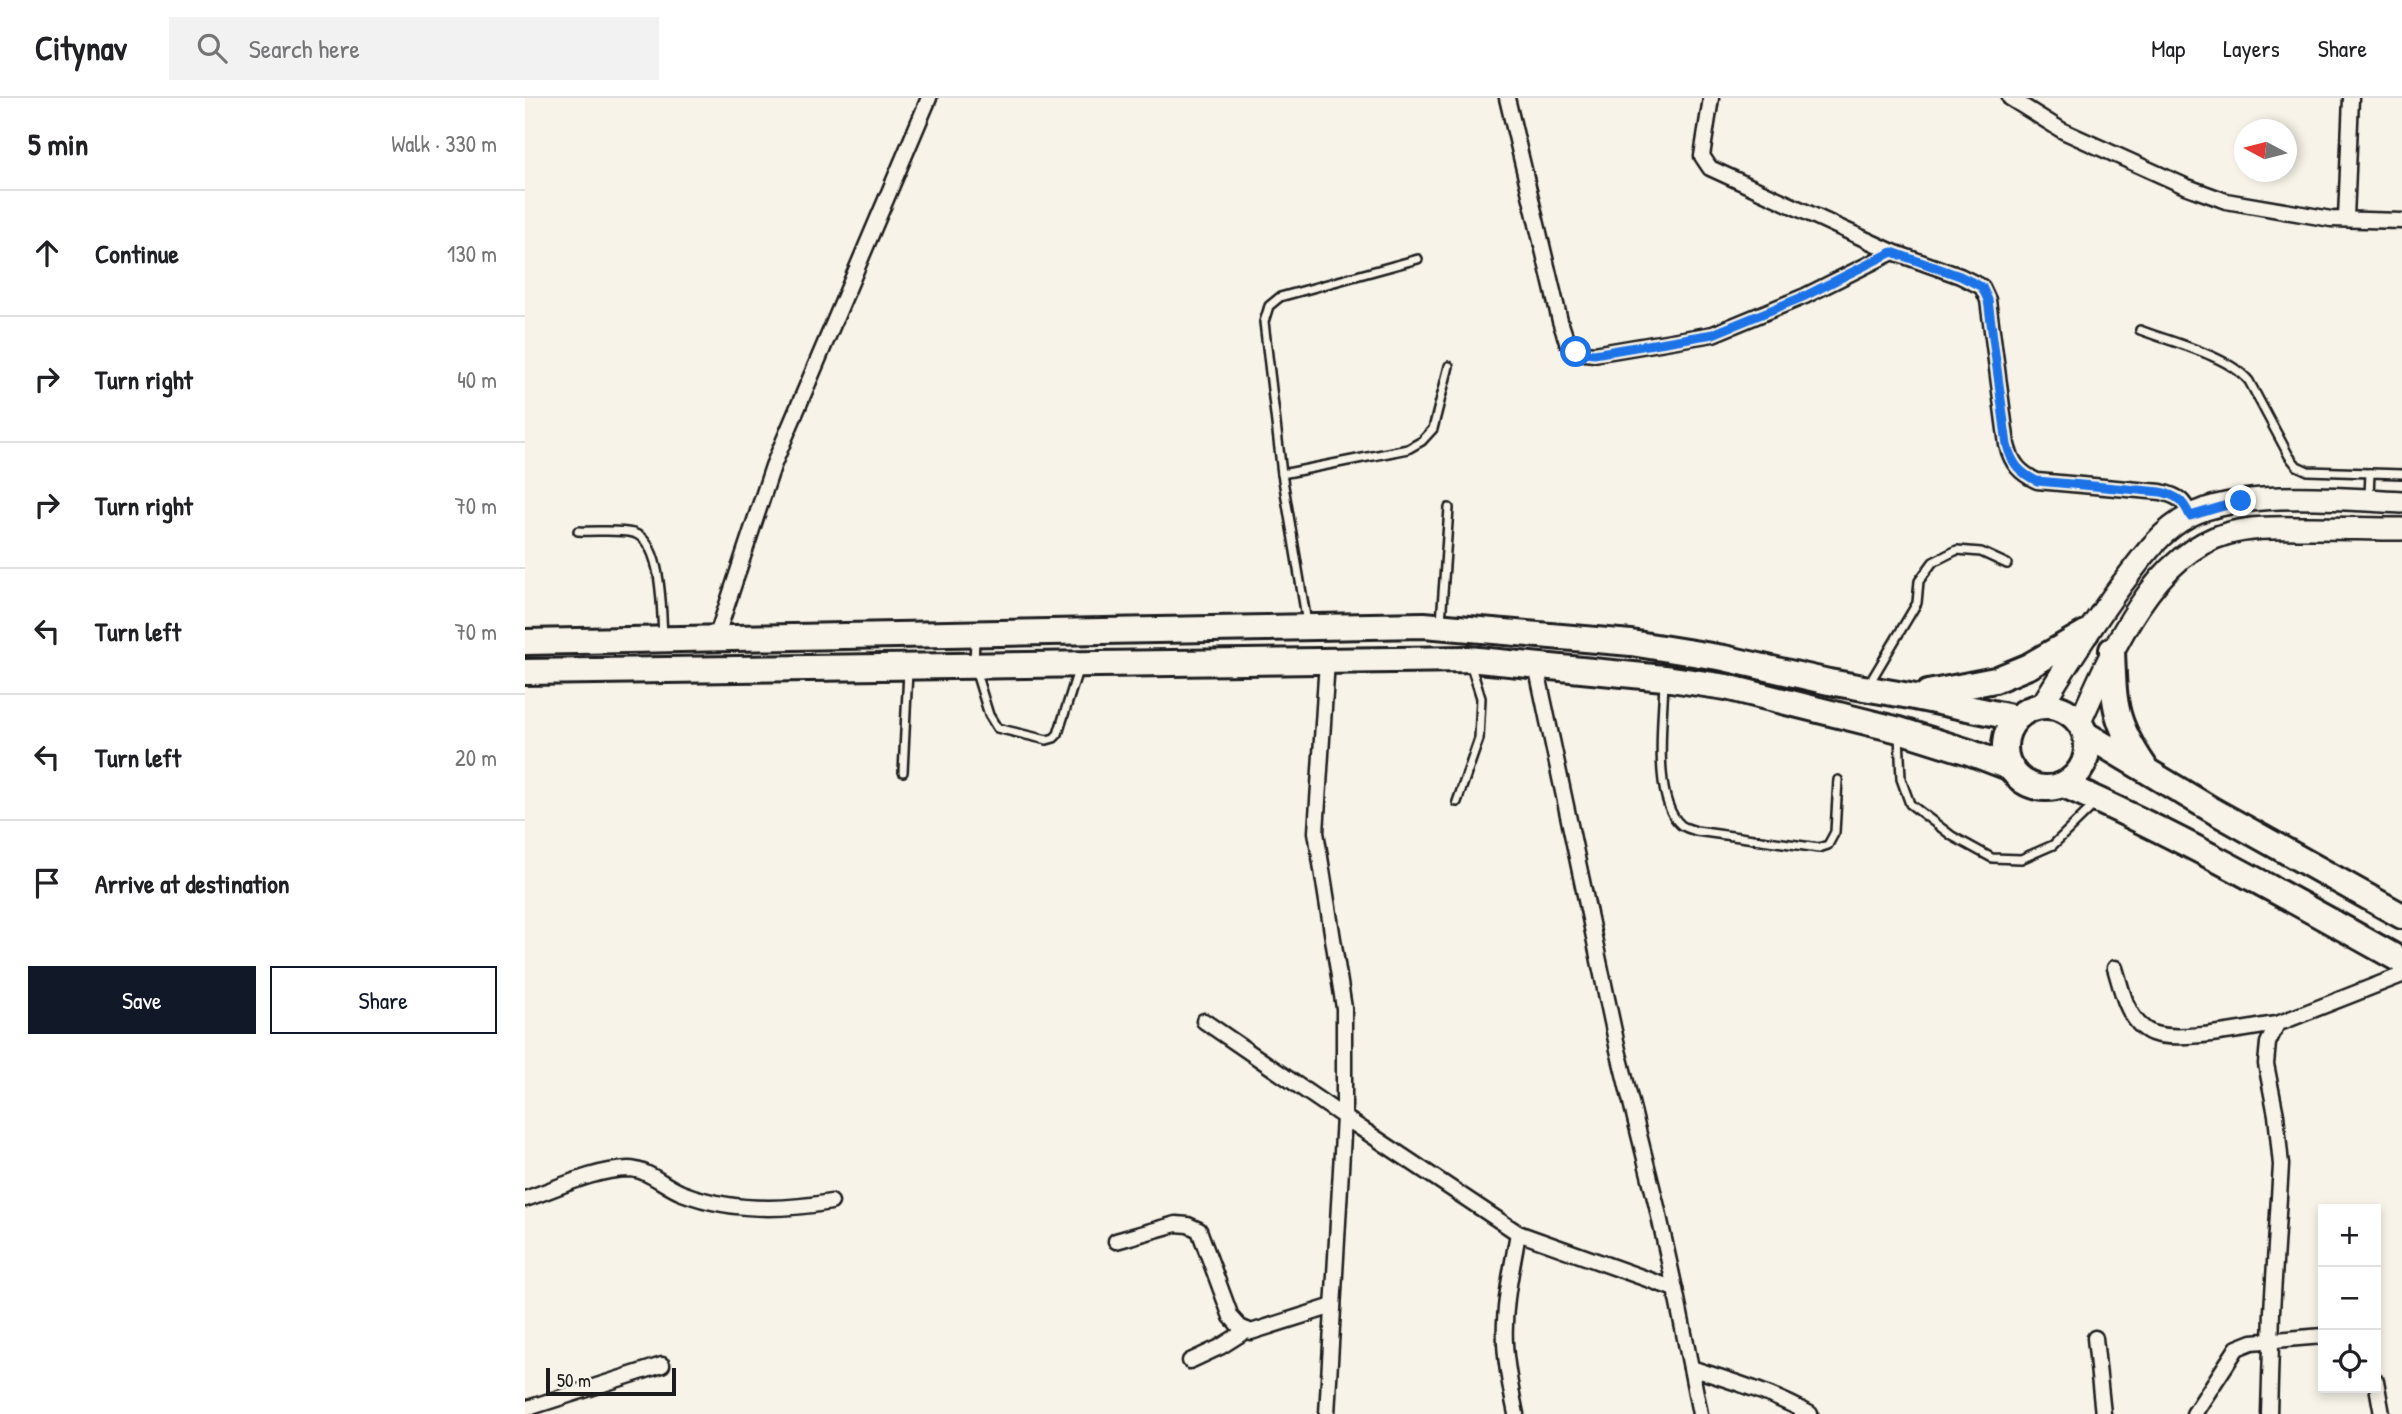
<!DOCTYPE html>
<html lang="en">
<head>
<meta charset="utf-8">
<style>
	body { margin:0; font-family:"Patrick Hand",sans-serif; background:#f2f2f2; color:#202124 }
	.controls { position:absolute; right:21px; bottom:21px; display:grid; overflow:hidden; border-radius:0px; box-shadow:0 4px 10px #0003 }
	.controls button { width:63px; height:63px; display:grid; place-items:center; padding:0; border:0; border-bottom:2px solid #e0e0e0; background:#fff; color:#202124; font:35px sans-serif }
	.compass { position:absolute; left:1709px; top:21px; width:63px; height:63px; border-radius:50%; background:#fff; box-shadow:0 4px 10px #0003; rotate:277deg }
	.scale { position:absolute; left:21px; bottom:18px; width:130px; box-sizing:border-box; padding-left:7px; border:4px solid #1c1c1c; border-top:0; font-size:19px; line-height:24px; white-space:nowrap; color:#1c1c1c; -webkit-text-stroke:5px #f7f3e8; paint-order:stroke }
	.stop { position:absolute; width:21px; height:21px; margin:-16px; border:5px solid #1a73e8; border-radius:50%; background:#fff }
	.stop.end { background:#1a73e8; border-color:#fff; box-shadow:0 2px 7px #0008 }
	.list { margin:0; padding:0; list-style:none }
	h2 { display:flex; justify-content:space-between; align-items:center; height:91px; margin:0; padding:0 28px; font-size:30px }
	h2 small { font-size:23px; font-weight:400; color:#757577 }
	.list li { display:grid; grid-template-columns:46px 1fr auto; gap:21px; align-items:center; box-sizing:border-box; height:126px; padding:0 28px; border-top:2px solid #e0e0e0 }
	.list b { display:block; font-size:26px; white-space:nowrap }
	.list em { font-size:23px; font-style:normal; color:#757577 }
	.actions { display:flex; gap:14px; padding:21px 28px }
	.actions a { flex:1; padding:16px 0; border:2px solid #111827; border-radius:0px; text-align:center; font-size:24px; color:#111827 }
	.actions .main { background:#111827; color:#fff }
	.icon { flex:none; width:38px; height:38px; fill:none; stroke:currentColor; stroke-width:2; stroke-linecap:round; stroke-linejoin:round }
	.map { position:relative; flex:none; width:1877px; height:1316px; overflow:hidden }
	header { display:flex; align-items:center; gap:42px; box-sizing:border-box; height:98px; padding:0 35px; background:#fff; border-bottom:2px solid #e0e0e0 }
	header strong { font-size:33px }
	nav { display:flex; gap:38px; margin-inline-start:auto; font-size:24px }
	.search { width:490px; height:63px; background:#f2f2f2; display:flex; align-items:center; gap:18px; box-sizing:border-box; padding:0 24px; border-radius:0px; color:#757577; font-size:26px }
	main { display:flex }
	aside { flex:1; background:#fff }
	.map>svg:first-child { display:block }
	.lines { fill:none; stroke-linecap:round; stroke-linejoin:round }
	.lane-casing { stroke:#1c1c1c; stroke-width:12 }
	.street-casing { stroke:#1c1c1c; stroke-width:19 }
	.primary-casing { stroke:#1c1c1c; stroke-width:26 }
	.highway-casing { stroke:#1c1c1c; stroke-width:30 }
	.lane { stroke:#f7f3e8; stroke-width:7 }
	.street { stroke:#f7f3e8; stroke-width:14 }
	.primary { stroke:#f7f3e8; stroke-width:21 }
	.highway { stroke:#f7f3e8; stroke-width:24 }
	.route { stroke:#1a73e8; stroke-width:9 }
</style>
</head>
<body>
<header>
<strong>Citynav</strong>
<div class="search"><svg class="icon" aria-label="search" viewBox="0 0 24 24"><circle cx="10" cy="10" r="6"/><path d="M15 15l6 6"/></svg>Search here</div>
<nav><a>Map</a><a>Layers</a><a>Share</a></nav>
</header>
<main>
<aside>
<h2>5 min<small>Walk · 330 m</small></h2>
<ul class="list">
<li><svg class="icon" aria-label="ahead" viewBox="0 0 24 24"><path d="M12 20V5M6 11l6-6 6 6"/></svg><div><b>Continue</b></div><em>130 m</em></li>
<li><svg class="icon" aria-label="right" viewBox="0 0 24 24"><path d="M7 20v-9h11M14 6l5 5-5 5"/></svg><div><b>Turn right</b></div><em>40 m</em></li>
<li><svg class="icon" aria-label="right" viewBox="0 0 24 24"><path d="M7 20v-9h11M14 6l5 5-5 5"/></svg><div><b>Turn right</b></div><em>70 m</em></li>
<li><svg class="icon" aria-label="left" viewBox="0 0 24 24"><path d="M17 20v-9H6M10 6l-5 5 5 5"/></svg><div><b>Turn left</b></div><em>70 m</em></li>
<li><svg class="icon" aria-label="left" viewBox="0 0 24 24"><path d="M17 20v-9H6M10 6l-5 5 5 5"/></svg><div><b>Turn left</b></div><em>20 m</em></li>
<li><svg class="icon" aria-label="arrive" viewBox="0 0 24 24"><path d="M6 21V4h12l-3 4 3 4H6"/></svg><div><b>Arrive at destination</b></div></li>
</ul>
<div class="actions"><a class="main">Save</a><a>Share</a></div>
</aside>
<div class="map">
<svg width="1877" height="1316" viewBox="0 0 1877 1316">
	<rect width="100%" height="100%" fill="#f7f3e8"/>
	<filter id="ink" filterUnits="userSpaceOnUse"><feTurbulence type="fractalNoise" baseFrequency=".0143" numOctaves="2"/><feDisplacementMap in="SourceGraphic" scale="14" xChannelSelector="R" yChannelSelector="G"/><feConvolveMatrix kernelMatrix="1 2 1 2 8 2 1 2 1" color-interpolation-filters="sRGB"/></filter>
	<g filter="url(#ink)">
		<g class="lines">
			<defs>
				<g id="lane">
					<path d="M1615 232C1646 244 1704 258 1724 283L1764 358 1772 368 1783 373 1845 375"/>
					<polyline points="757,376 883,351 897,343 908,331 924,268"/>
					<polyline points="1844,398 1845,375 1877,376"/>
					<path d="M53 433C70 434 92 431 108 435 138 443 136 512 138 537"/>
					<polyline points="916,524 924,410"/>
					<polyline points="782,525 757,376 739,224 744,208 755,199 893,161"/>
					<polyline points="450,540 449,568 464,617 472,630 522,642 529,640 533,636 554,569"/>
					<path d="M1139 584C1138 620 1127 702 1156 727 1160 730 1166 731 1171 733L1294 750 1303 747 1310 734 1313 682"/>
					<polyline points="1344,586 1392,505 1394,483 1408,464 1432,452 1456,454 1482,466"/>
					<polyline points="1374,637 1376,681 1385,706 1427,738 1467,760 1496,761 1528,747 1571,705"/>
					<polyline points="378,674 383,573"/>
					<polyline points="932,704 954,641 956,600 945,565"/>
				</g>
				<g id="street">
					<polyline points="982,0 1035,223 1042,244 1051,254 1069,256 1188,236 1280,198 1368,154"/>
					<path d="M1186 0 1177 58 1185 70 1368 154 1435 178 1457 189 1463 202 1482 347C1487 366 1495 375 1512 383L1636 394C1653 398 1659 402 1665 418"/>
					<polyline points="1485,0 1538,33 1660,88 1701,103 1806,121 1877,123"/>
					<polyline points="1821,120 1826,0"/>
					<polyline points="191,540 248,368 404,0"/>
					<path d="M802 563 791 734 819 910V1019L993 1135 1150 1191 1166 1270C1207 1283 1247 1295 1285 1316"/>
					<polyline points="1011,567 1093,952 1132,1109 1150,1191"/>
					<path d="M1590 870C1596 889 1600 911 1614 926 1617 929 1622 933 1627 935 1654 945 1722 930 1752 926"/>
					<polyline points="679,923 819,1019 802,1316"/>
					<path d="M0 1101C33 1090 68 1072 103 1071 123 1071 139 1088 157 1095 204 1113 256 1113 306 1104"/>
					<polyline points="591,1143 651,1126 663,1127 674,1132 706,1219 715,1229 726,1234 808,1208"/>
					<polyline points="1570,1240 1578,1316"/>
					<polyline points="665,1263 695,1249 722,1232"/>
					<polyline points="1166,1270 1175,1316"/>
					<polyline points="1851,1283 1857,1316"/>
					<polyline points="0,1311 137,1267"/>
					<path d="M991 1316C986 1292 981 1269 980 1245 978 1208 987 1171 993 1135"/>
					<polyline points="1669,1316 1712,1250 1727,1244 1798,1238"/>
					<polyline points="1744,1316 1747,1213 1756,1067 1751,1017 1741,966 1743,945 1752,926 1877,877"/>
				</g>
				<g id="primary">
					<path d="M1517 607C1542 566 1568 525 1597 486 1616 461 1635 433 1664 418 1717 391 1818 401 1877 404"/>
					<path d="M1555 624C1584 559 1626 457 1701 436 1729 428 1758 430 1786 430 1816 430 1847 431 1877 431"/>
				</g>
				<g id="highway">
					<polyline points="0,544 899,527 1106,545 1199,560 1304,584 1385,598 1491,620"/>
					<path d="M1587 552C1589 605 1588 622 1619 668"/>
					<polyline points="0,574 943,561 1139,580 1201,589 1374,632 1444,654 1486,670"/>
					<polyline points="1403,595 1470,582 1504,568 1561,535"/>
					<circle cx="1521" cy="649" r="41"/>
					<polyline points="1562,637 1689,713 1877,818"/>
					<path d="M1539 687C1655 738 1766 801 1877 863"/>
				</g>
			</defs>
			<!-- lane casing -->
			<use href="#lane" class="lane-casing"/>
			<!-- street casing -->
			<use href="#street" class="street-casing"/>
			<!-- primary casing -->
			<use href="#primary" class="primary-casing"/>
			<!-- highway casing -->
			<use href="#highway" class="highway-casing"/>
			<!-- lane -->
			<use href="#lane" class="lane"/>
			<!-- street -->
			<use href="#street" class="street"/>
			<!-- primary -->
			<use href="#primary" class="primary"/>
			<!-- highway -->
			<use href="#highway" class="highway"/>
		</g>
	</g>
	<g class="lines" filter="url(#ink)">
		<!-- route -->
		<path class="route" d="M1051 254 1069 256 1188 236 1280 198 1367 154 1435 178 1457 189 1463 202 1482 347C1487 366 1495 375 1512 383L1636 394C1652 398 1658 402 1665 418L1716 403"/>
	</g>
</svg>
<div class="controls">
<button>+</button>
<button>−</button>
<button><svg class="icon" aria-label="locate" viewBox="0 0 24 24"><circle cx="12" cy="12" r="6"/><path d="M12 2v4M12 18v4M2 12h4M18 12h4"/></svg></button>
</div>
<svg class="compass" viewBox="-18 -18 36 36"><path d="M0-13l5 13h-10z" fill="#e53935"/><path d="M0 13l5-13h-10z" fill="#757577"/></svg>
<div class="scale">50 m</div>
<div class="stop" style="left:1051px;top:254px"></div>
<div class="stop end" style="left:1716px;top:403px"></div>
</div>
</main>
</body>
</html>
